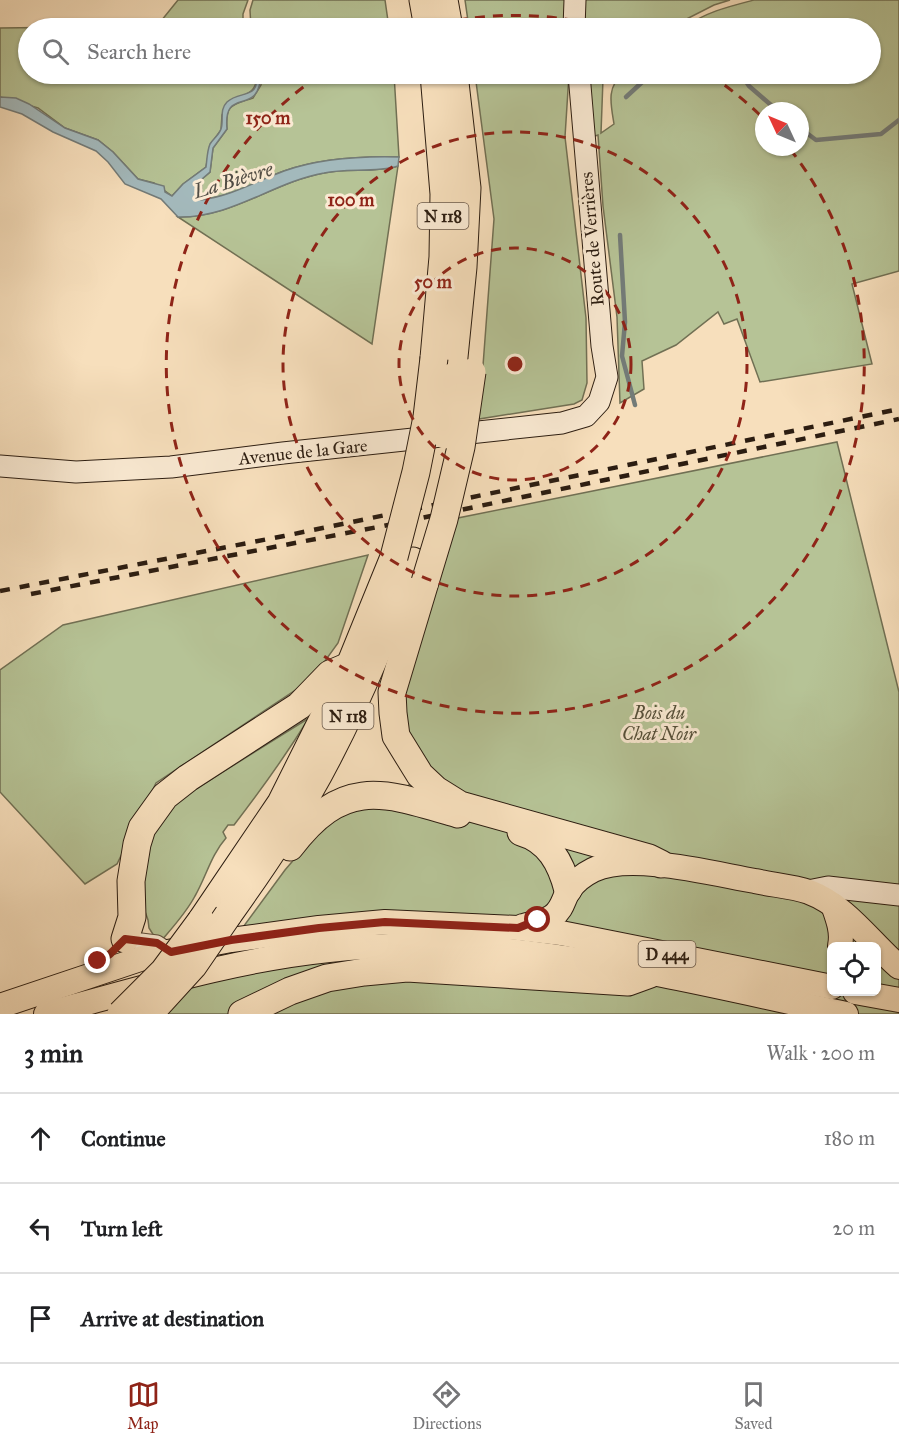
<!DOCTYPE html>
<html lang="en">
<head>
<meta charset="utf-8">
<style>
	body { margin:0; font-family:"IM FELL Great Primer",serif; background:#f2f2f2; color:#202124 }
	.controls { position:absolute; right:18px; bottom:18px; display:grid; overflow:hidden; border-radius:9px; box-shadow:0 2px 4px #0004 }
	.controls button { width:54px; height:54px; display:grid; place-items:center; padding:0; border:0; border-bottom:2px solid #e0e0e0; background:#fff; color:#202124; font:30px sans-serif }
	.compass { position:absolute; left:755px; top:102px; width:54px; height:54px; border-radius:50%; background:#fff; box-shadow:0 2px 4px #0004; rotate:314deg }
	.stop { position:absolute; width:18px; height:18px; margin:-14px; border:4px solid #8f2418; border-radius:50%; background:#fff }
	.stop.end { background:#8f2418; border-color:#fff; box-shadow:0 2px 6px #0008 }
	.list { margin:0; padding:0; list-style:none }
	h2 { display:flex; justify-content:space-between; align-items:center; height:78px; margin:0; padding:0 24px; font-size:26px }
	h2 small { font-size:20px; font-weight:400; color:#757577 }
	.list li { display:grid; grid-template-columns:39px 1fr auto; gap:18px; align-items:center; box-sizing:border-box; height:90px; padding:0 24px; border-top:2px solid #e0e0e0 }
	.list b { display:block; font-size:22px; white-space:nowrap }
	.list em { font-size:20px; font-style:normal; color:#757577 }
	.icon { flex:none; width:33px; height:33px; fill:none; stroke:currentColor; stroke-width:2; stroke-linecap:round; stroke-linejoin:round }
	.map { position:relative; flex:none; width:899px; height:1014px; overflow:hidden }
	.search { position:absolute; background:#fff; box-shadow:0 2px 4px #0004; left:18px; right:18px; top:18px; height:66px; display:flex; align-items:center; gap:15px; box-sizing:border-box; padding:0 21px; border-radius:33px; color:#757577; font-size:22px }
	.sheet { height:348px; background:#fff }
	nav { display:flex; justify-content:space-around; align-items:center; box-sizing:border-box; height:84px; border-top:2px solid #e0e0e0; background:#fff; font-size:16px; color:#757577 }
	nav a { display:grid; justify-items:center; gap:3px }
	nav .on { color:#8f2418 }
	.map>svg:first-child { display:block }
	.green { fill:#b6c396; stroke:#717054; stroke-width:1.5; fill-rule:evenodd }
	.water { fill:#a3b9bc; stroke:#737b78; stroke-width:1.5 }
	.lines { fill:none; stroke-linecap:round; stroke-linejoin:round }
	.stream { stroke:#737b78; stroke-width:4.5 }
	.street-casing { stroke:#5f4e3c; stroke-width:17 }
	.secondary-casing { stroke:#2c1d11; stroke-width:23 }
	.primary-casing { stroke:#2c1d11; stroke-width:26 }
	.highway-casing { stroke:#2c1d11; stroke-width:29 }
	.street { stroke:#faead3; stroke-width:15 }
	.secondary { stroke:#faead3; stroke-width:21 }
	.primary { stroke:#f7dfbc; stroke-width:24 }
	.highway { stroke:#f7dfbc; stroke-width:27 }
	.rail { stroke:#2c1d11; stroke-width:4.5; stroke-dasharray:10 10; stroke-linecap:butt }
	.highway-bridge-casing { stroke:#2c1d11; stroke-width:29; stroke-linecap:butt }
	.highway-bridge { stroke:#f7dfbc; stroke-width:27 }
	.route { stroke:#8f2418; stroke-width:8 }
	.ring { fill:none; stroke:#8f2418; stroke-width:3; stroke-dasharray:10 8 }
	.labels { text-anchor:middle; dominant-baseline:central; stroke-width:6; stroke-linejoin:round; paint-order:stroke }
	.shield { fill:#faead3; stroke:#6a5a4b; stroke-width:1.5 }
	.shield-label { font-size:16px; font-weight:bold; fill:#2c1d11 }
	.street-label { font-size:18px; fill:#2c1d11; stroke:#faead3 }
	.park-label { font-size:18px; font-style:italic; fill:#554f39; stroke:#faead3 }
	.water-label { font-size:20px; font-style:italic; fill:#504c44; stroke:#faead3 }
	.centre { fill:#8f2418; stroke:#faead3; stroke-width:3 }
	.ring-label { font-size:18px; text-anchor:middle; font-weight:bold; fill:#8f2418; stroke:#faead3; stroke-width:6; stroke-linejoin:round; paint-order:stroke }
</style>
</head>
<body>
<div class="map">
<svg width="899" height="1014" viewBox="0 0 899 1014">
	<rect width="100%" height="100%" fill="#f7dfbc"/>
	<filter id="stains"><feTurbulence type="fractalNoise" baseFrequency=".00333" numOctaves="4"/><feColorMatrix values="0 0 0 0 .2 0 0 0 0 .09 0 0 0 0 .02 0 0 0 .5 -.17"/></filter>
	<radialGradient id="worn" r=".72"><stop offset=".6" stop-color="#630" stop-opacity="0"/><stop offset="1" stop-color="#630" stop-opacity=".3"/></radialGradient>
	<!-- green -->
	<g class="green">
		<path d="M178 0H248L243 14V28H28V74H256C259 93 244 95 229 101L222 115 221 130 210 145 206 167 183 184 172 196 154 183 138 179 113 152 98 140 65 128 38 108 0 97V28L157 26Z"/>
		<polygon points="253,0 385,0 389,28 251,28 250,10"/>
		<polygon points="465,0 573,0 572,28 469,28"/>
		<polygon points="580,0 730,0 714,5 669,28 578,28"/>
		<path d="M754 0H899V271L852 284 872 364 760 382 737 319 724 324 718 312 676 345 642 361 644 389 620 403 617 317 603 206 598 135 589 138 582 74H609L603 79 601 133 614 124C611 105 606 87 623 74H870V28H683C706 12 727 7 754 0ZM764 111H800V147H764Z"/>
		<path d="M261 74H394L399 157C360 156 321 158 284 171 255 182 233 196 201 200L202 179 210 172 213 148 227 129C225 104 232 105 253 98L261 85Z"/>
		<polygon points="475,74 569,74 565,137 586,318 587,383 582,400 574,404 479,419 494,219"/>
		<path d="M398 166 372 344 178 217C232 218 274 182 324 173 348 168 375 173 398 166Z"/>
		<path d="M837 442 899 692V1014H126L202 983 285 870 333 814 394 802 423 769 402 733 397 695 453 519ZM832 946H876V992H832Z"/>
		<polygon points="368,555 338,643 312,679 156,783 117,864 85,884 0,792 0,670 63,625"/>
		<path d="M309 718C286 755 261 790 234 825H228L223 832 226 838C211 855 206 877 195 896 186 913 173 927 161 941L154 936 149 928 148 920 142 903 145 849 159 822 178 800Z"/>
	</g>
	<!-- water -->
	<path class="water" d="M256 74H261C259 119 223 84 227 129L213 148 210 172 202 179 201 200C232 196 256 181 284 171 321 158 361 156 399 157L398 166C375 173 348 168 324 173 273 182 232 218 178 217L161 199 125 184 108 162 96 151 53 132 22 114 0 107V97L16 98 29 104 65 128 98 140 113 152 138 179 164 186 165 192 172 196 183 184 206 167C207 160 207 151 210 144 213 139 219 135 221 129 224 120 219 110 227 102 240 90 260 100 256 74Z"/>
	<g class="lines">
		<!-- stream -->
		<g class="stream">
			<polyline points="741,74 749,86 778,111"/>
			<polyline points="626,97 651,74"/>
			<polyline points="800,128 816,140 881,134 899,120"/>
			<polyline points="620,235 625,322 622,356 635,405"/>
		</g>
		<defs>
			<polyline id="street" points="125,939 157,943 171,952"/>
			<g id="secondary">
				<polyline points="574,28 575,0"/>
				<polyline points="0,466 76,472 171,467 283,453 562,423 586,416 599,402 607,377 602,346 579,74"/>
				<polyline points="808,891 828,887 899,895"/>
			</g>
			<g id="primary">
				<path d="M833 905C838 919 843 932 840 946"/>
				<path d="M523 926C532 923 547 921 553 916 563 909 563 899 569 890 575 881 585 874 593 870 631 852 714 874 755 881 772 885 792 886 809 892 846 906 870 942 899 967"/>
				<polyline points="855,992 899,1000"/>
				<polyline points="0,1006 152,955 231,940 319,928 385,922 518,928 561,933 832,987"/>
				<path d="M46 1014C140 989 232 960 329 950 503 931 677 979 846 1014"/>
			</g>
			<g id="highway">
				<polyline points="423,0 428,28"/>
				<polyline points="444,0 449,28"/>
				<polyline points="434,74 444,194 443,257 434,358"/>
				<polyline points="452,377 463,267 467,188 454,74"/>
				<polyline points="425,582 392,692 393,713 396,736 420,775 436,790 460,805 649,858 661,864"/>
				<path d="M521 832C549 840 561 863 568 890"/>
				<path d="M290 847C344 776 383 792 458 814"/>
				<path d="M228 915C265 863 301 810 330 753 362 691 388 626 413 561"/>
				<polyline points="201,921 281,803 350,665 394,557"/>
				<polyline points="125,939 132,917 131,881 137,844 142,828 165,796 188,778 299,706 330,674 349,666"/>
				<polyline points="242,1014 290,991 327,978 364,972 407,968 628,982 650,974"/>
			</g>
		</defs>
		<!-- street casing -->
		<use href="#street" class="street-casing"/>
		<!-- secondary casing -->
		<use href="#secondary" class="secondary-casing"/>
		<!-- primary casing -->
		<use href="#primary" class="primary-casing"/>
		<!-- highway casing -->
		<use href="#highway" class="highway-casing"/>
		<!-- street -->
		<use href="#street" class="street"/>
		<!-- secondary -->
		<use href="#secondary" class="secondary"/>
		<!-- primary -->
		<use href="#primary" class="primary"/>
		<!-- highway -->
		<use href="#highway" class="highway"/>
		<!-- rail -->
		<g class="rail">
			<polyline points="0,591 284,536 899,409"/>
			<polyline points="31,594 383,526 899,419"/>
		</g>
		<defs>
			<g id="highway-bridge">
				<polyline points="445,435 452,377"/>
				<polyline points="394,557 416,472 427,417 434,358"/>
				<polyline points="425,582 444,519 461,447 472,372"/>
				<polyline points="151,1012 193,966 228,915"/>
				<polyline points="121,1014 164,971 201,921"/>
			</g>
		</defs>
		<!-- highway-bridge casing -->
		<use href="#highway-bridge" class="highway-bridge-casing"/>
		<!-- highway-bridge -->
		<use href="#highway-bridge" class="highway-bridge"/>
	</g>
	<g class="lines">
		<!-- route -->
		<polyline class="route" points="98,961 110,954 125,939 157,943 171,952 231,940 319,928 385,922 518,928 538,920"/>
	</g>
	<!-- distance rings -->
	<g class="ring">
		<circle cx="515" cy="364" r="116"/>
		<circle cx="515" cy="364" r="232"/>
		<path d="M422 28A349 349 0 0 1 608 28M710 75A349 349 0 0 1 764 119M790 149A349 349 0 1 1 320 75"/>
	</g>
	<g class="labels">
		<!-- shield labels -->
		<g class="shield">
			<rect x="417.5" y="203" width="51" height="26" rx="4.5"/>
			<rect x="322.5" y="703" width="51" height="26" rx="4.5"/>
			<rect x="638.5" y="941" width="57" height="26" rx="4.5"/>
		</g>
		<g class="shield-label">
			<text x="443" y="216">N 118</text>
			<text x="348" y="716">N 118</text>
			<text x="667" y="954">D 444</text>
		</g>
		<!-- street labels -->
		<g class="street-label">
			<text transform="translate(592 239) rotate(-95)">Route de Verrières</text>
			<text transform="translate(303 452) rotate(-6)">Avenue de la Gare</text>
		</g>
		<!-- park labels -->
		<g class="park-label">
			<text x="659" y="713">Bois du<tspan x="659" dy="21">Chat Noir</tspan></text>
		</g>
		<!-- water labels -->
		<g class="water-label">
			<text transform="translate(233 180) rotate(-17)">La Bièvre</text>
		</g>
	</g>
	<circle cx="515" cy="364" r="9" class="centre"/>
	<g class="ring-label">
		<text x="268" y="124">150 m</text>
		<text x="351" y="206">100 m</text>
		<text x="433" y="288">50 m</text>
	</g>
	<rect width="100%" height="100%" filter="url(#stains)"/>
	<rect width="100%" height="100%" fill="url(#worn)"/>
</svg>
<div class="controls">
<button><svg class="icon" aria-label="locate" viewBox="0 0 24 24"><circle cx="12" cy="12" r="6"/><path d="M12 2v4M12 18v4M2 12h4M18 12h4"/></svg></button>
</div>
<svg class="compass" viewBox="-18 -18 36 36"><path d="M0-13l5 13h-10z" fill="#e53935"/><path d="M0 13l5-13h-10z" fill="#757577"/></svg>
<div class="stop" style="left:538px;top:920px"></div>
<div class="stop end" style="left:98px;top:961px"></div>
<div class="search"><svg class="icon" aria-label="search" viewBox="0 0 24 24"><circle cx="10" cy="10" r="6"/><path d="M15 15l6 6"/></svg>Search here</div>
</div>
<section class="sheet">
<h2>3 min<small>Walk · 200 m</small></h2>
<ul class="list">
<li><svg class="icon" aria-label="ahead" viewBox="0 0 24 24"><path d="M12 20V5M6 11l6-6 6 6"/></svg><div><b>Continue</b></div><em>180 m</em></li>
<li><svg class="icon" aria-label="left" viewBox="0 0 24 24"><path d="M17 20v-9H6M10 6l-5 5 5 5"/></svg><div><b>Turn left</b></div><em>20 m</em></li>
<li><svg class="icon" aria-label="arrive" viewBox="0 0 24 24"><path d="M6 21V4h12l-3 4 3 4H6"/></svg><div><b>Arrive at destination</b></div></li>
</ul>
</section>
<nav>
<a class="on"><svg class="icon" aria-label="map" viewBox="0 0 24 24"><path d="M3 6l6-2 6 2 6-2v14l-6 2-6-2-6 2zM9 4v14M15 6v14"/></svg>Map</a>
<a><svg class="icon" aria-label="directions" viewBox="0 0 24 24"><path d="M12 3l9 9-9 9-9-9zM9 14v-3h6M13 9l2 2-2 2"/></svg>Directions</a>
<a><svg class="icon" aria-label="saved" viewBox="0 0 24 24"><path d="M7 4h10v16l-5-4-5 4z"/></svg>Saved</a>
</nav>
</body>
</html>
